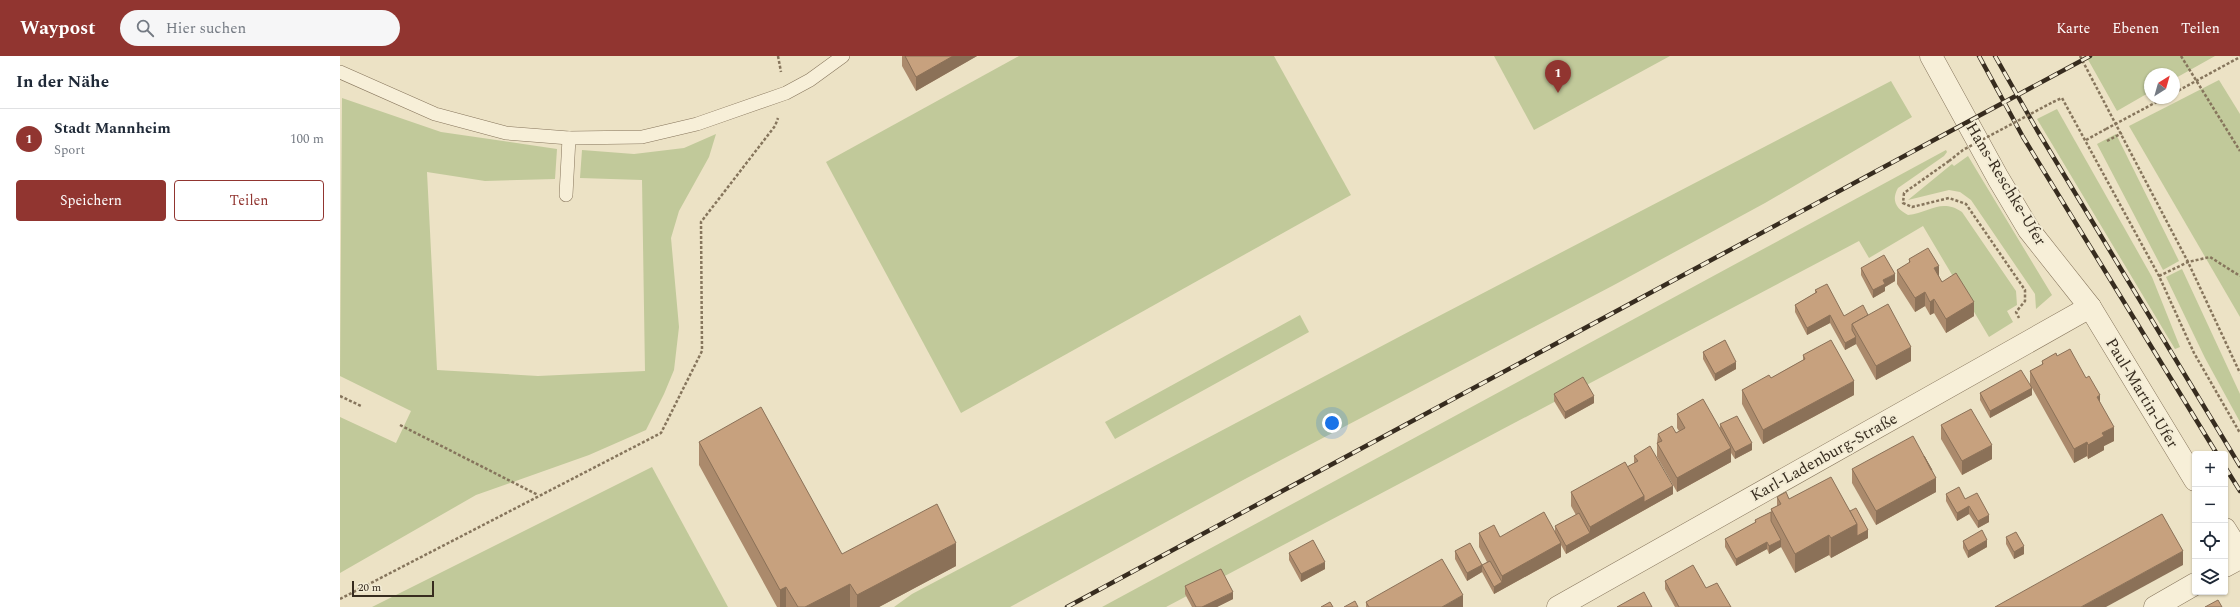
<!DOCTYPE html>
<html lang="de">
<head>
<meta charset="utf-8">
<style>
	body { margin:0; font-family:Spectral,serif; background:#f6f6f7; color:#1f2937 }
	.controls { position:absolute; right:12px; bottom:12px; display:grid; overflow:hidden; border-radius:4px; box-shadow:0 1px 3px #0004 }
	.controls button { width:36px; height:36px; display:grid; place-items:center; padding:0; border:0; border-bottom:1px solid #e0e1e3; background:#fff; color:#1f2937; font:20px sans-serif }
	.compass { position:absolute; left:1804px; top:12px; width:36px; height:36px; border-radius:50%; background:#fff; box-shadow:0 1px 3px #0004; rotate:37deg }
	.scale { position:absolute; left:12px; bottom:10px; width:82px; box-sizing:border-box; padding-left:4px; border:2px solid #372c1f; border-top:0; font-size:11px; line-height:14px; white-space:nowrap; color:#372c1f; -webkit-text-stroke:3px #f3ecd5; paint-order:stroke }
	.you { position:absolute; left:992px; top:367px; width:14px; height:14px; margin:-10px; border:3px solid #fff; border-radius:50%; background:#1a73e8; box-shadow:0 0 0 6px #1a73e833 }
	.badge { display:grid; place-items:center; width:26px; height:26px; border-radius:50%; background:#913530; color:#fff; font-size:13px; font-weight:700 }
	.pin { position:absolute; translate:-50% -33px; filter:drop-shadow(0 1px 2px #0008) }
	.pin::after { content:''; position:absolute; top:21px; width:14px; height:12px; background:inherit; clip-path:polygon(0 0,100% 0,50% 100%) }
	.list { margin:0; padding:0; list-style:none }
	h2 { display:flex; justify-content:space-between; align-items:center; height:52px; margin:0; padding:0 16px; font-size:17px }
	h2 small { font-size:13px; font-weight:400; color:#747a83 }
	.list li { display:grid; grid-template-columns:26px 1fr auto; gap:12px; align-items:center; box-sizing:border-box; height:60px; padding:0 16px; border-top:1px solid #e0e1e3 }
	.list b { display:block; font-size:15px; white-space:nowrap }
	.list p { margin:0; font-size:13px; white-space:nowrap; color:#747a83 }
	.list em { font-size:13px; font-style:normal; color:#747a83 }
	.actions { display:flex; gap:8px; padding:12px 16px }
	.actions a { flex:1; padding:9px 0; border:1px solid #913530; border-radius:4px; text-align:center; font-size:14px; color:#913530 }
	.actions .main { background:#913530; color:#fff }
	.icon { flex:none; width:22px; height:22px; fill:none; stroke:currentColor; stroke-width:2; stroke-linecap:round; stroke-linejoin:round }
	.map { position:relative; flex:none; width:1900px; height:551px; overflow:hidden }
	header { display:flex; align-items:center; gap:24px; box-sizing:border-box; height:56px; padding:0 20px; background:#913530; color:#fff }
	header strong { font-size:19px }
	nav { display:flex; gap:22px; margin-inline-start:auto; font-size:14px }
	.search { width:280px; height:36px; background:#f6f6f7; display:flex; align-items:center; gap:10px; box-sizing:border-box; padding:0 14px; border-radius:22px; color:#747a83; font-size:15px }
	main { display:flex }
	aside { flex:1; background:#fff }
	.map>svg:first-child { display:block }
	.green { fill:#c1c99a }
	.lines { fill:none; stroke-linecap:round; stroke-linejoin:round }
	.lane-casing { stroke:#86755c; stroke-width:14 }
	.street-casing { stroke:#86755c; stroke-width:23 }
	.path { stroke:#86755c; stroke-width:2.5; stroke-dasharray:3 2; stroke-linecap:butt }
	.lane { stroke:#f7efd8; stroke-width:13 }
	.street { stroke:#f7efd8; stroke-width:22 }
	.rail-casing { stroke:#372c1f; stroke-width:4.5 }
	.rail { stroke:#f3ecd5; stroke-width:3; stroke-dasharray:9; stroke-linecap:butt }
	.path-bridge { stroke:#86755c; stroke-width:2.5; stroke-dasharray:3 2; stroke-linecap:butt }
	.wall { fill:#ab8a6c }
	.shaded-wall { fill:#8b7158 }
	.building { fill:#c7a17e; stroke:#8b7158 }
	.labels { text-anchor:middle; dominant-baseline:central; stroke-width:4; stroke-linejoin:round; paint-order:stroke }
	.street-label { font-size:16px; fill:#372c1f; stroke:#f3ecd5 }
</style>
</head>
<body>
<header>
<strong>Waypost</strong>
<div class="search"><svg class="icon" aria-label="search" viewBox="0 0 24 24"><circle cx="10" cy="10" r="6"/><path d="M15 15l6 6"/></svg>Hier suchen</div>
<nav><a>Karte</a><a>Ebenen</a><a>Teilen</a></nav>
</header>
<main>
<aside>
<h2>In der Nähe<small></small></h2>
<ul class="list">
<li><span class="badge">1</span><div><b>Stadt Mannheim</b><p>Sport</p></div><em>100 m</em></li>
</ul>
<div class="actions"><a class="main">Speichern</a><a>Teilen</a></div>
</aside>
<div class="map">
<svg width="1900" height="551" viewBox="0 0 1900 551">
	<rect width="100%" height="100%" fill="#ece2c5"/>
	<!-- green -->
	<g class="green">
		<polygon points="679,0 934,0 1011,139 621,357 486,106"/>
		<polygon points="1154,0 1330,0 1194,74"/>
		<polygon points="1746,0 1875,0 1834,23 1834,18 1810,18 1810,36 1777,55"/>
		<polygon points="1879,24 1900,58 1900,261 1789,70"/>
		<polygon points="1551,25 1572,61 1425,147 1274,229 905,423 670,551 554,551 572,538 1074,273"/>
		<polygon points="2,42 101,76 217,93 215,123 145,125 87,116 97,314 198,320 305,315 302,124 240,122 242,94 294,98 344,92 376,78 369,101 339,155 331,182 339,271 334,314 324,338 306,374 249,399 136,439 0,517 0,361 56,387 71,355 0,320"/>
		<polygon points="1717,53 1812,221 1840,291 1835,293 1697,63"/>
		<polygon points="1776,78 1839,205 1823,214 1757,88"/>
		<path d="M1606 94 1607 96 1604 100 1558 132C1551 144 1556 153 1568 159 1589 157 1601 142 1622 156L1676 235 1677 249 1667 255 1673 266 1649 281 1583 170 1529 202 1519 185 826 551H762Z"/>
		<polygon points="1628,100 1712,239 1696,253 1695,238 1631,144 1620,136 1609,134 1568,144 1612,108 1614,110"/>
		<polygon points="1842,213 1900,338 1900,366 1865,302 1826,221"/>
		<polygon points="960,259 969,276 775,383 765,366"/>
		<polygon points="312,411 388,551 32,551"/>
	</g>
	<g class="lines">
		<defs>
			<g id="lane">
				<polyline points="0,16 95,58 166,77 229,82 302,81 357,68 446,37 470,24 503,0"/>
				<polyline points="226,139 229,82"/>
			</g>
			<g id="street">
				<polyline points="1591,0 1658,122 1689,174 1750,251 1855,424"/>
				<polyline points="1885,473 1900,497"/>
				<polyline points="1885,510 1900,502"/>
				<polyline points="1218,551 1750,251"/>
				<polyline points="1815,551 1855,528"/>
			</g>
		</defs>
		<!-- lane casing -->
		<use href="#lane" class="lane-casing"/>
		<!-- street casing -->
		<use href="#street" class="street-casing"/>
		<!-- path -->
		<g class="path">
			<polyline points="438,0 441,16"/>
			<polyline points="1740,0 1848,206 1900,317"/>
			<polyline points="1841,0 1900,95"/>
			<polyline points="1713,46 1722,42 1819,220 1854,297 1900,377"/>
			<polyline points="1746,84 1766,73"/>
			<polyline points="1767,85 1782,77"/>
			<polyline points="1609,105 1564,137 1563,147 1572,151 1609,142 1626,148 1685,234 1685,245 1676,256 1679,262"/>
			<polyline points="1819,220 1848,206 1870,201 1900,220"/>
			<polyline points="0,340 21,350"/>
			<polyline points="60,369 198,439"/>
			<polyline points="0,543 321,377 362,295 361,166 435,70 438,62"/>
		</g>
		<!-- lane -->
		<use href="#lane" class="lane"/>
		<!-- street -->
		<use href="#street" class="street"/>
		<defs>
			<g id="rail">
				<polyline points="1639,0 1683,81 1877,398"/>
				<polyline points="1655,0 1697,74 1900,410"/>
				<polyline points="1885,411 1900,435"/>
				<polyline points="727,551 1750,0"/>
			</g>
		</defs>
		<!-- rail casing -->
		<use href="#rail" class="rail-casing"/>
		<!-- rail -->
		<use href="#rail" class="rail"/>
		<!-- path-bridge -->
		<g class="path-bridge">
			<polyline points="1834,37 1900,1"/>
			<polyline points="1766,73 1824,42"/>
			<polyline points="1609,105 1623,94 1713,46"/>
		</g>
	</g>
	<!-- wall -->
	<g class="wall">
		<polygon points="562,0 637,0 576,35 562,10"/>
		<polygon points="1569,203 1599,220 1602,226 1634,260 1606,277 1594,257 1590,259 1585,250 1575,256 1557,228 1557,214 1569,207"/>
		<polygon points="1521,212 1555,225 1545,231 1545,235 1533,242 1521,219"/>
		<polygon points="1475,234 1504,260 1528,259 1571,305 1536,324 1516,288 1505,294 1490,267 1467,279 1455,256 1455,249 1475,237"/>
		<polygon points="1363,296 1396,313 1375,325 1363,303"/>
		<polygon points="1463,299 1514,339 1423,388 1402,348 1402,334 1431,322 1463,304"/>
		<polygon points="1717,300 1760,346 1774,385 1764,390 1764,394 1748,403 1747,400 1734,407 1692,332 1692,339 1650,362 1640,344 1640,337 1690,329 1690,315 1702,309 1702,305"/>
		<polygon points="1214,338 1254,347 1225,363 1214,345"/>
		<polygon points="1337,358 1380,373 1380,368 1412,394 1395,403 1391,397 1391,406 1337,436 1317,401 1317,387 1318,378 1336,377 1339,375 1337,372"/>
		<polygon points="1601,369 1652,403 1622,419 1601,383"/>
		<polygon points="359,386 502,498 616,510 539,551 437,551 359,409"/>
		<polygon points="1294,400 1333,438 1226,498 1221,489 1221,501 1154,538 1142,516 1127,525 1115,503 1115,495 1142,509 1147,506 1139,491 1139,477 1160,481 1215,476 1215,470 1236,459 1231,450 1231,436 1287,411 1294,407"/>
		<polygon points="1512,413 1596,436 1536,469 1512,427"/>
		<polygon points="1606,438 1625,443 1649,466 1638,472 1629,458 1617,465 1606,445"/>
		<polygon points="1437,441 1510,455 1528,482 1491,502 1489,499 1455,517 1441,491 1429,498 1427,493 1396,510 1385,491 1385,483 1415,467 1415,464 1431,456 1431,453 1437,450"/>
		<polygon points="1666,481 1684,498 1674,503 1666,488"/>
		<polygon points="1623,485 1647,491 1628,502 1623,492"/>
		<polygon points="949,497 985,513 961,526 949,504"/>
		<polygon points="1325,525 1366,532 1391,551 1335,551 1325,533"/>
		<polygon points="845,530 893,543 877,551 852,551 845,538"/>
		<polygon points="1026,546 1123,551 1026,551"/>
	</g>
	<!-- shaded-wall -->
	<g class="shaded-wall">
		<polygon points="613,0 637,0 576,35 576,21"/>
		<polygon points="1599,210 1599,224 1594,212"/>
		<polygon points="1555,218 1555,225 1545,231 1545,235 1533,242 1533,234 1543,224"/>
		<polygon points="1585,236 1585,250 1575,256 1575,242"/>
		<polygon points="1594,243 1594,257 1590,259 1590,246"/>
		<polygon points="1634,246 1634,260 1606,277 1606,263"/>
		<polygon points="1490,259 1490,267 1467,279 1467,272"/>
		<polygon points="1516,281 1516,288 1505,294 1505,287"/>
		<polygon points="1571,291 1571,305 1536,324 1536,310"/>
		<polygon points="1396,306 1396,313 1375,325 1375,318"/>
		<polygon points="1514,325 1514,339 1423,388 1423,374"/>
		<polygon points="1692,332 1692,339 1650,362 1650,355"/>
		<polygon points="1760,339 1760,353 1757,341"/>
		<polygon points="1254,340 1254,347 1225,363 1225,356"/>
		<polygon points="1774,371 1774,385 1764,390 1764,394 1748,403 1748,389 1762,377"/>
		<polygon points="1747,386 1747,400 1734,407 1734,393"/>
		<polygon points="1412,387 1412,394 1395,403 1395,396"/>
		<polygon points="1652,389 1652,403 1622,419 1622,405"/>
		<polygon points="1391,392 1391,406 1337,436 1337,422"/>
		<polygon points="1596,422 1596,436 1536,469 1536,455"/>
		<polygon points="1333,430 1333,438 1226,498 1226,490 1250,477 1250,471 1304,440"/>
		<polygon points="1629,450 1629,458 1617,465 1617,457"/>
		<polygon points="1649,459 1649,466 1638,472 1638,465"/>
		<polygon points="1517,468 1528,474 1528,482 1491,502 1491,482"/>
		<polygon points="1489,479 1489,499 1455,517 1455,498"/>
		<polygon points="1441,484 1441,491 1429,498 1429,490"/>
		<polygon points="1647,484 1647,491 1628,502 1628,495"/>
		<polygon points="1427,486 1427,493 1396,510 1396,503"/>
		<polygon points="616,487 616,510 539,551 517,551 517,539"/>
		<polygon points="1221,487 1221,501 1154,538 1154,531 1162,526 1162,520"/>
		<polygon points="1684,490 1684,498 1674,503 1674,496"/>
		<polygon points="1843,495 1843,509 1766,551 1741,551"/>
		<polygon points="985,506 985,513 961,526 961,518"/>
		<polygon points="1142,509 1142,516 1127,525 1127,517"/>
		<polygon points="510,528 510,551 465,551"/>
		<polygon points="446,531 446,551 440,551 440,534"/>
		<polygon points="893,536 893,543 877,551 862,551"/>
		<polygon points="1123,539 1123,551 1102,551"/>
	</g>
	<!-- building -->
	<g class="building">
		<polygon points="565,0 613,0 576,21"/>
		<polygon points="1588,192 1599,210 1594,212 1602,226 1616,217 1634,246 1606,263 1594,243 1590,246 1585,236 1575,242 1557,214 1570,206 1569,203"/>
		<polygon points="1544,199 1555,218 1543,224 1545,228 1533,234 1521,212"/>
		<polygon points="1487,228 1504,260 1523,249 1528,259 1512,268 1512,274 1516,281 1505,287 1490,259 1467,272 1455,249 1477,236 1475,234"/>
		<polygon points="1548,248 1571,291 1536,310 1512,268"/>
		<polygon points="1385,284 1396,306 1375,318 1363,296"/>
		<polygon points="1491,284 1514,325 1423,374 1402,334 1429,319 1431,322 1465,303 1463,299"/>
		<polygon points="1730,293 1746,322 1749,320 1760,339 1757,341 1774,371 1762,377 1764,380 1748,389 1747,386 1734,393 1690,315 1703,308 1702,305 1716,297 1717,300"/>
		<polygon points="1681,314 1692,332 1650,355 1640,337"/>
		<polygon points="1243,321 1254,340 1225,356 1214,338"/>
		<polygon points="1363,343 1391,392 1337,422 1317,387 1322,385 1318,378 1332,370 1336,377 1345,372 1337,358"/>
		<polygon points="421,351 502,498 597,448 616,487 517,539 510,528 465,551 458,551 446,531 440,534 359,386"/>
		<polygon points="1631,353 1652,389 1622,405 1601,369"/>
		<polygon points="1397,360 1412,387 1395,396 1380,368"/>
		<polygon points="1573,380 1596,422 1536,455 1512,413"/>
		<polygon points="1310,390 1333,430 1304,446 1304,440 1287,411 1298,405 1294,400"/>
		<polygon points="1584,400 1592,414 1591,414"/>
		<polygon points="1285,406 1304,440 1250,471 1231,436"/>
		<polygon points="1491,421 1517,468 1491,482 1489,479 1455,498 1431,453 1441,448 1437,441 1446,436 1449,443"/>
		<polygon points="1619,431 1625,443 1637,437 1649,459 1638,465 1629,450 1617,457 1606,438"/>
		<polygon points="1516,452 1528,474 1517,480 1517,468 1510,455"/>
		<polygon points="1204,456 1221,487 1162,520 1139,477 1154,469 1160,481"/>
		<polygon points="1431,456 1431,465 1441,484 1429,490 1427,486 1396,503 1385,483 1416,466 1415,464"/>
		<polygon points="1239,457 1250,477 1226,490 1215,470"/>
		<polygon points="1822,458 1843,495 1741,551 1655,551"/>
		<polygon points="1642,474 1647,484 1628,495 1623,485"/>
		<polygon points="1676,476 1684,490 1674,496 1666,481"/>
		<polygon points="973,484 985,506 961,518 949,497"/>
		<polygon points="1130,487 1142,509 1150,505 1162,526 1154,531 1142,509 1127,517 1115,495"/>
		<polygon points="1102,503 1123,539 1102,551 1029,551 1026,546"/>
		<polygon points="1353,509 1366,532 1377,527 1391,551 1339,551 1325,525"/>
		<polygon points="881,513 893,536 862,551 856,551 845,530"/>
		<polygon points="1304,536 1312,551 1277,551"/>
		<polygon points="1878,544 1882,551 1865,551"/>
		<polygon points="1015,545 1018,551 1004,551"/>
		<polygon points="990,546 993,551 981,551"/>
	</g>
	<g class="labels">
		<!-- street labels -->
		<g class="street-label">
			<text transform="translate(1666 128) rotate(59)">Hans-Reschke-Ufer</text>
			<text transform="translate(1802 337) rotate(59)">Paul-Martin-Ufer</text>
			<text transform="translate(1484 401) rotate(-29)">Karl-Ladenburg-Straße</text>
		</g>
	</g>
</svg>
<div class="controls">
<button>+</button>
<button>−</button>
<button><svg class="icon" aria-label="locate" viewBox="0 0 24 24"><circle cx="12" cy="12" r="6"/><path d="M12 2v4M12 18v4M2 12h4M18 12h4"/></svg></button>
<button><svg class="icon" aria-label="layers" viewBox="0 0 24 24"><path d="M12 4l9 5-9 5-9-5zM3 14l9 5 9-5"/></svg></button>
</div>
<svg class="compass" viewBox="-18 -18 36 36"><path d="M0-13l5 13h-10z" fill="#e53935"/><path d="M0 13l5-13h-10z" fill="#747a83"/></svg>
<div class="scale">20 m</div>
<div class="you"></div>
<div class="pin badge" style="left:1218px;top:37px">1</div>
</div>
</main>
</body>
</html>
